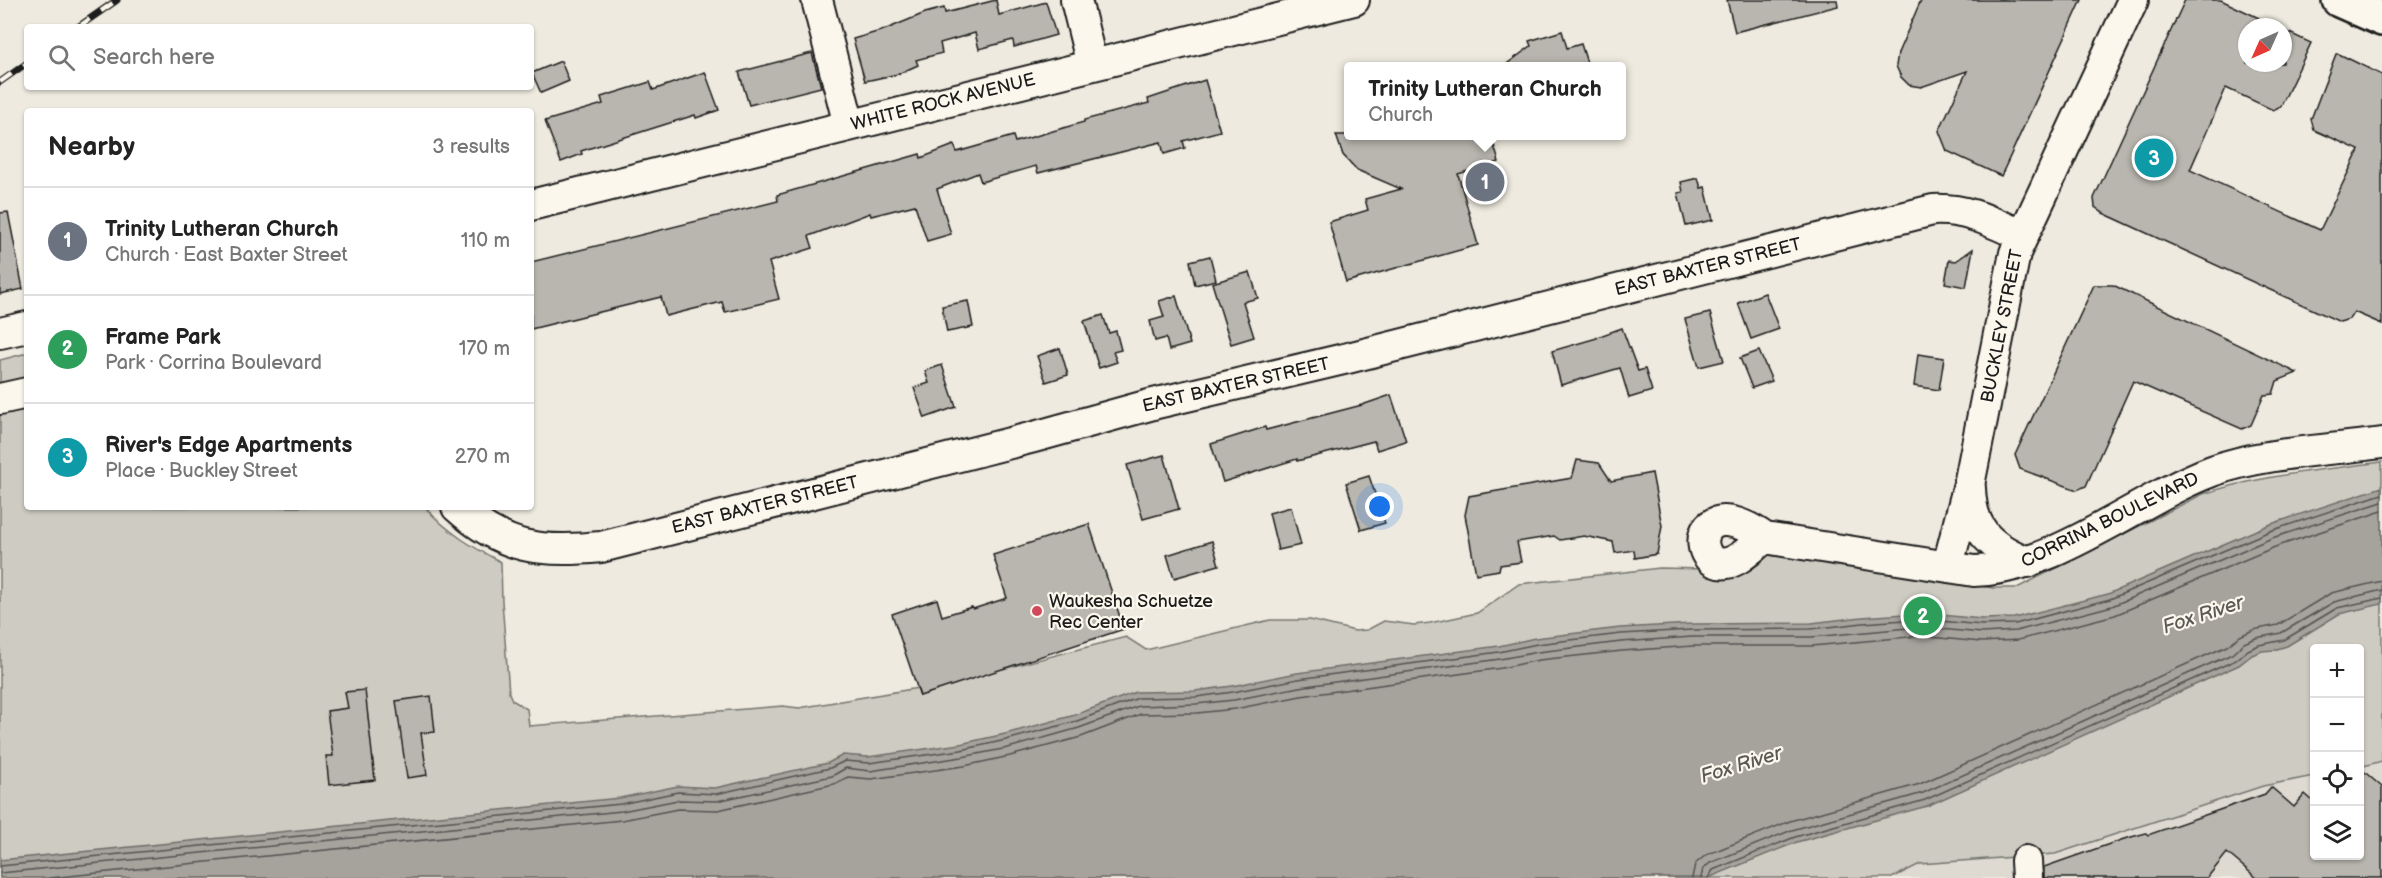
<!DOCTYPE html>
<html lang="en">
<head>
<meta charset="utf-8">
<style>
	body { margin:0; font-family:"Balsamiq Sans",sans-serif; background:#f6f6f6; color:#222 }
	.controls { position:absolute; right:18px; bottom:18px; display:grid; overflow:hidden; border-radius:6px; box-shadow:0 2px 4px #0004 }
	.controls button { width:54px; height:54px; display:grid; place-items:center; padding:0; border:0; border-bottom:2px solid #e0e0e0; background:#fff; color:#222; font:30px sans-serif }
	.compass { position:absolute; left:2238px; top:18px; width:54px; height:54px; border-radius:50%; background:#fff; box-shadow:0 2px 4px #0004; rotate:225deg }
	.you { position:absolute; left:1380px; top:507px; width:21px; height:21px; margin:-15px; border:4px solid #fff; border-radius:50%; background:#1a73e8; box-shadow:0 0 0 9px #1a73e833 }
	.badge { display:grid; place-items:center; width:39px; height:39px; border-radius:50%; background:#b45309; color:#fff; font-size:20px; font-weight:700 }
	.pin { position:absolute; translate:-50% -50%; border:3px solid #fff; box-shadow:0 2px 6px #0006 }
	.popup { position:absolute; left:1344px; top:62px; width:282px; height:78px; box-sizing:border-box; display:grid; place-content:center; border-radius:6px; background:#fff; filter:drop-shadow(0 2px 4px #0005); font-size:20px; white-space:nowrap; color:#767676 }
	.popup b { font-size:22px; color:#222 }
	.popup::after { content:''; position:absolute; left:50%; top:100%; margin-left:-12px; border:12px solid transparent; border-top-color:#fff }
	.list { margin:0; padding:0; list-style:none }
	h2 { display:flex; justify-content:space-between; align-items:center; height:78px; margin:0; padding:0 24px; font-size:26px }
	h2 small { font-size:20px; font-weight:400; color:#767676 }
	.list li { display:grid; grid-template-columns:39px 1fr auto; gap:18px; align-items:center; box-sizing:border-box; height:108px; padding:0 24px; border-top:2px solid #e0e0e0 }
	.list b { display:block; font-size:22px; white-space:nowrap }
	.list p { margin:0; font-size:20px; white-space:nowrap; color:#767676 }
	.list em { font-size:20px; font-style:normal; color:#767676 }
	.icon { flex:none; width:33px; height:33px; fill:none; stroke:currentColor; stroke-width:2; stroke-linecap:round; stroke-linejoin:round }
	.map { position:relative; flex:none; width:2382px; height:878px; overflow:hidden }
	.search { position:absolute; background:#fff; box-shadow:0 2px 4px #0004; left:24px; top:24px; width:510px; height:66px; display:flex; align-items:center; gap:15px; box-sizing:border-box; padding:0 21px; border-radius:6px; color:#767676; font-size:22px }
	.panel { position:absolute; background:#fff; box-shadow:0 2px 4px #0004; left:24px; top:108px; width:510px; height:402px; border-radius:6px }
	.map>svg:first-child { display:block }
	.built { fill:#dedad1 }
	.green { fill:#ceccc2; stroke:#75746f; stroke-width:1.5 }
	.water { fill:#a6a39d; stroke:#6f6d69; stroke-width:1.5 }
	.lines { fill:none; stroke-linecap:round; stroke-linejoin:round }
	.shore { stroke:#535250; stroke-width:1.5 }
	.building { fill:#b9b6af; stroke:#1c1c1c; stroke-width:1.5 }
	.minor-casing { stroke:#1c1c1c; stroke-width:34 }
	.major-casing { stroke:#1c1c1c; stroke-width:38 }
	.minor { stroke:#fbf7ec; stroke-width:30 }
	.major { stroke:#fbf7ec; stroke-width:33 }
	.rail-casing { stroke:#1c1c1c; stroke-width:7 }
	.rail { stroke:#fbf7ec; stroke-width:4.5; stroke-dasharray:14; stroke-linecap:butt }
	.poi-dot { fill:#d1495b; stroke:#fbf7ec; stroke-width:2 }
	.labels { text-anchor:middle; dominant-baseline:central; stroke-width:4.5; stroke-linejoin:round; paint-order:stroke }
	.street-label { font-size:18px; fill:#1c1c1c; stroke:#fbf7ec }
	.poi-label { font-size:18px; fill:#1c1c1c; stroke:#fbf7ec; text-anchor:start }
	.water-label { font-size:20px; font-style:italic; fill:#5a5956; stroke:#fbf7ec }
</style>
</head>
<body>
<div class="map">
<svg width="2382" height="878" viewBox="0 0 2382 878">
	<rect width="100%" height="100%" fill="#eeeadf"/>
	<filter id="ink" filterUnits="userSpaceOnUse"><feTurbulence type="fractalNoise" baseFrequency=".0167" numOctaves="2"/><feDisplacementMap in="SourceGraphic" scale="12" xChannelSelector="R" yChannelSelector="G"/><feConvolveMatrix kernelMatrix="1 2 1 2 8 2 1 2 1" color-interpolation-filters="sRGB"/></filter>
	<g filter="url(#ink)">
		<!-- built -->
		<g class="built">
			<polygon points="2382,761 2382,878 2041,878 2039,855 2055,854 2263,786 2314,776 2314,856 2360,856 2360,767"/>
			<polygon points="2013,857 2015,878 1892,878 1920,864"/>
		</g>
		<!-- green -->
		<path class="green" d="M27 353V507H425C447 532 472 547 501 562L502 601 509 693 512 700 527 709 529 726 783 706 799 708 948 683 1126 637 1146 650 1270 620H1310L1355 631 1367 630 1384 621 1414 625 1430 623 1477 613 1519 584 1660 568 1703 569 1764 554 1993 588H2017L2203 494C2261 475 2322 470 2382 462V761L2360 767V648H2314V776L2263 786 2055 854 1920 864 1892 878H0V360Z"/>
		<!-- water -->
		<polygon class="water" points="2382,487 2382,604 2339,614 2287,646 2274,650 2262,651 2252,655 2239,665 1927,806 1797,842 1708,878 0,878 0,860 620,798 678,786 715,788 828,763 843,755 868,757 960,744 1005,734 1075,715 1136,692 1195,691 1232,686 1297,673 1499,646 1535,638 1620,628 1692,624 1811,623 1862,617 1920,613 1982,619 2014,618 2108,594 2268,525"/>
		<g class="lines">
			<!-- shore -->
			<g class="shore">
				<polyline points="0,866 621,804 678,792 716,794 830,768 845,761 869,763 961,750 1006,740 1077,721 1138,698 1196,697 1233,692 1298,679 1499,652 1537,644 1621,634 1692,630 1811,629 1863,623 1919,619 1982,625 2015,624 2110,599 2270,531 2382,494"/>
				<polyline points="0,873 622,811 678,800 717,801 832,776 846,768 870,771 962,757 1008,748 1079,728 1139,706 1196,704 1234,700 1299,687 1500,659 1538,652 1621,642 1692,637 1812,637 1919,627 1982,633 2016,631 2112,606 2272,538 2382,502"/>
				<polyline points="49,878 622,820 678,809 718,810 834,784 848,777 871,779 964,766 1010,756 1081,737 1141,714 1197,713 1235,709 1301,696 1502,668 1539,660 1622,651 1693,646 1812,646 1919,636 1981,642 2018,640 2115,615 2275,547 2382,511"/>
				<polyline points="1692,878 1695,864 1706,855 1790,821 1920,784 2227,646 2240,636 2253,630 2278,625 2331,593 2382,581"/>
				<polyline points="1701,878 1703,869 1710,863 1792,830 1923,793 2232,654 2244,643 2256,638 2281,633 2334,602 2382,590"/>
				<polyline points="1708,878 1713,870 1795,837 1925,800 2236,660 2248,650 2259,645 2284,640 2337,608 2382,598"/>
			</g>
		</g>
		<!-- building -->
		<g class="building">
			<polygon points="996,0 999,15 1046,2 1056,35 1014,47 1013,40 979,49 975,33 940,43 942,53 916,60 918,65 898,74 865,81 853,39 884,30 925,13 944,8 945,13"/>
			<polygon points="1727,0 1837,0 1838,6 1735,32"/>
			<polygon points="1921,0 2082,0 2001,176 1947,151 1939,131 1967,71 1921,87 1909,85 1901,77 1896,66 1898,53"/>
			<polygon points="2185,0 2221,0 2278,27 2247,27 2247,63 2283,63 2283,30 2311,43 2281,106 2273,110 2226,88 2190,170 2320,230 2359,150 2314,130 2311,119 2336,54 2339,54 2382,75 2382,324 2354,312 2349,319 2340,322 2103,213 2095,207 2094,198"/>
			<polygon points="1562,31 1567,48 1581,44 1588,66 1504,66 1531,46 1529,41"/>
			<polygon points="812,53 821,87 749,105 739,72"/>
			<polygon points="561,61 569,81 541,93 532,73"/>
			<polygon points="705,72 719,110 696,118 695,115 581,151 582,154 561,162 545,121 603,104 601,97 650,82 653,90"/>
			<polygon points="1205,80 1220,131 1183,141 1185,148 1164,154 1161,142 1038,173 1036,166 981,182 978,173 937,189 951,234 927,241 915,205 871,216 870,213 809,236 813,248 769,262 779,299 725,312 722,302 666,316 661,297 531,329 531,262 778,201 777,195 920,154 921,158 954,145 957,152 1013,136 1015,142 1084,122 1084,120 1149,103 1148,99"/>
			<polygon points="1336,135 1491,135 1499,162 1458,174 1478,245 1346,282 1329,222 1368,210 1365,199 1401,189 1357,170 1343,155"/>
			<polygon points="1698,178 1701,188 1705,187 1713,220 1686,226 1678,193 1683,192 1681,182"/>
			<polygon points="8,212 23,289 0,294 0,213"/>
			<polygon points="1973,249 1966,287 1945,283 1949,260 1956,261"/>
			<polygon points="1210,256 1216,280 1195,285 1190,261"/>
			<polygon points="1250,272 1258,298 1243,302 1254,337 1231,344 1212,283"/>
			<polygon points="2094,285 2113,285 2297,373 2277,381 2273,394 2264,395 2251,425 2242,429 2133,381 2086,486 2077,490 2020,469 2015,455"/>
			<polygon points="1765,293 1779,329 1751,339 1738,303"/>
			<polygon points="1176,296 1190,344 1169,350 1166,338 1155,341 1150,321 1164,317 1159,301"/>
			<polygon points="968,301 973,327 947,332 942,306"/>
			<polygon points="1710,313 1724,361 1699,367 1685,319"/>
			<polygon points="1103,315 1109,333 1116,331 1121,350 1113,352 1117,362 1099,368 1084,321"/>
			<polygon points="1622,328 1638,371 1645,369 1652,391 1629,398 1620,368 1561,385 1552,351 1597,338 1597,337"/>
			<polygon points="1060,348 1068,375 1046,382 1037,356"/>
			<polygon points="1759,351 1772,381 1752,388 1740,358"/>
			<polygon points="1918,354 1944,358 1939,390 1914,386"/>
			<polygon points="942,365 956,407 925,418 914,388 929,383 925,371"/>
			<polygon points="1391,395 1406,441 1377,450 1374,441 1297,461 1297,459 1223,482 1211,444 1265,427 1266,430 1362,405"/>
			<polygon points="1164,455 1179,509 1143,519 1127,465"/>
			<polygon points="1577,460 1599,463 1611,481 1652,473 1662,526 1657,554 1635,558 1634,550 1615,553 1613,542 1584,536 1560,540 1554,536 1517,542 1521,562 1500,565 1499,570 1476,574 1465,515 1469,496 1572,478"/>
			<polygon points="1369,476 1385,523 1361,530 1346,483"/>
			<polygon points="1291,507 1301,545 1278,550 1269,513"/>
			<polygon points="1089,524 1124,629 920,696 892,614 937,599 942,616 972,607 973,609 1007,598 993,555"/>
			<polygon points="1212,541 1219,565 1174,578 1167,555"/>
			<polygon points="365,690 375,780 329,785 326,756 333,756 327,711 348,708 345,692"/>
			<polygon points="431,696 435,732 421,733 427,775 407,778 396,701"/>
			<polygon points="2360,768 2382,787 2382,878 2257,878 2227,853 2207,878 2044,878 2044,867 2124,839 2146,833 2148,835 2265,794 2271,787 2294,807 2305,794 2314,802 2314,855 2360,855"/>
		</g>
		<g class="lines">
			<defs>
				<g id="minor">
					<polyline points="817,0 849,125"/>
					<polyline points="1076,0 1092,65"/>
					<polyline points="531,205 1354,0"/>
					<polyline points="0,333 27,327"/>
					<polyline points="0,399 27,393"/>
					<path d="M1970 488C1971 530 1990 547 2028 562"/>
					<path d="M457 507C503 549 541 553 601 547L1034 437 1153 404 1348 358 1933 210C1966 208 1992 222 2021 235"/>
					<path d="M1765 538C1754 545 1740 561 1727 563 1690 570 1692 486 1765 538L1974 571C2055 570 2137 499 2212 471 2260 453 2330 450 2382 443"/>
					<polyline points="1948,565 1970,480 2015,253 2133,0"/>
					<polyline points="2026,861 2027,878"/>
				</g>
				<polyline id="major" points="2339,0 2382,19"/>
			</defs>
			<!-- minor casing -->
			<use href="#minor" class="minor-casing"/>
			<!-- major casing -->
			<use href="#major" class="major-casing"/>
			<!-- minor -->
			<use href="#minor" class="minor"/>
			<!-- major -->
			<use href="#major" class="major"/>
			<defs>
				<g id="rail">
					<polyline points="78,27 117,0"/>
					<polyline points="0,82 27,63"/>
				</g>
			</defs>
			<!-- rail casing -->
			<use href="#rail" class="rail-casing"/>
			<!-- rail -->
			<use href="#rail" class="rail"/>
		</g>
	</g>
	<!-- markers -->
	<circle class="poi-dot" cx="1037" cy="611" r="6"/>
	<g class="labels">
		<!-- street labels -->
		<g class="street-label">
			<text transform="translate(943 102) rotate(-14)">WHITE ROCK AVENUE</text>
			<text transform="translate(1708 267) rotate(-14)">EAST BAXTER STREET</text>
			<text transform="translate(2002 326) rotate(-79)">BUCKLEY STREET</text>
			<text transform="translate(1236 385) rotate(-13)">EAST BAXTER STREET</text>
			<text transform="translate(765 505) rotate(-14)">EAST BAXTER STREET</text>
			<text transform="translate(2110 520) rotate(-26)">CORRINA BOULEVARD</text>
		</g>
		<!-- poi labels -->
		<g class="poi-label">
			<text x="1049" y="601">Waukesha Schuetze<tspan x="1049" dy="21">Rec Center</tspan></text>
		</g>
		<!-- water labels -->
		<g class="water-label">
			<text transform="translate(2203 615) rotate(-18)">Fox River</text>
			<text transform="translate(1741 765) rotate(-17)">Fox River</text>
		</g>
	</g>
</svg>
<div class="controls">
<button>+</button>
<button>−</button>
<button><svg class="icon" aria-label="locate" viewBox="0 0 24 24"><circle cx="12" cy="12" r="6"/><path d="M12 2v4M12 18v4M2 12h4M18 12h4"/></svg></button>
<button><svg class="icon" aria-label="layers" viewBox="0 0 24 24"><path d="M12 4l9 5-9 5-9-5zM3 14l9 5 9-5"/></svg></button>
</div>
<svg class="compass" viewBox="-18 -18 36 36"><path d="M0-13l5 13h-10z" fill="#e53935"/><path d="M0 13l5-13h-10z" fill="#767676"/></svg>
<div class="you"></div>
<div class="pin badge" style="left:1485px;top:182px;background:#6b7280">1</div>
<div class="popup"><b>Trinity Lutheran Church</b>Church</div>
<div class="pin badge" style="left:1923px;top:616px;background:#2e9e5b">2</div>
<div class="pin badge" style="left:2154px;top:158px;background:#0f9aa8">3</div>
<div class="search"><svg class="icon" aria-label="search" viewBox="0 0 24 24"><circle cx="10" cy="10" r="6"/><path d="M15 15l6 6"/></svg>Search here</div>
<section class="panel">
<h2>Nearby<small>3 results</small></h2>
<ul class="list">
<li><span class="badge" style="background:#6b7280">1</span><div><b>Trinity Lutheran Church</b><p>Church · East Baxter Street</p></div><em>110 m</em></li>
<li><span class="badge" style="background:#2e9e5b">2</span><div><b>Frame Park</b><p>Park · Corrina Boulevard</p></div><em>170 m</em></li>
<li><span class="badge" style="background:#0f9aa8">3</span><div><b>River's Edge Apartments</b><p>Place · Buckley Street</p></div><em>270 m</em></li>
</ul>
</section>
</div>
</body>
</html>
